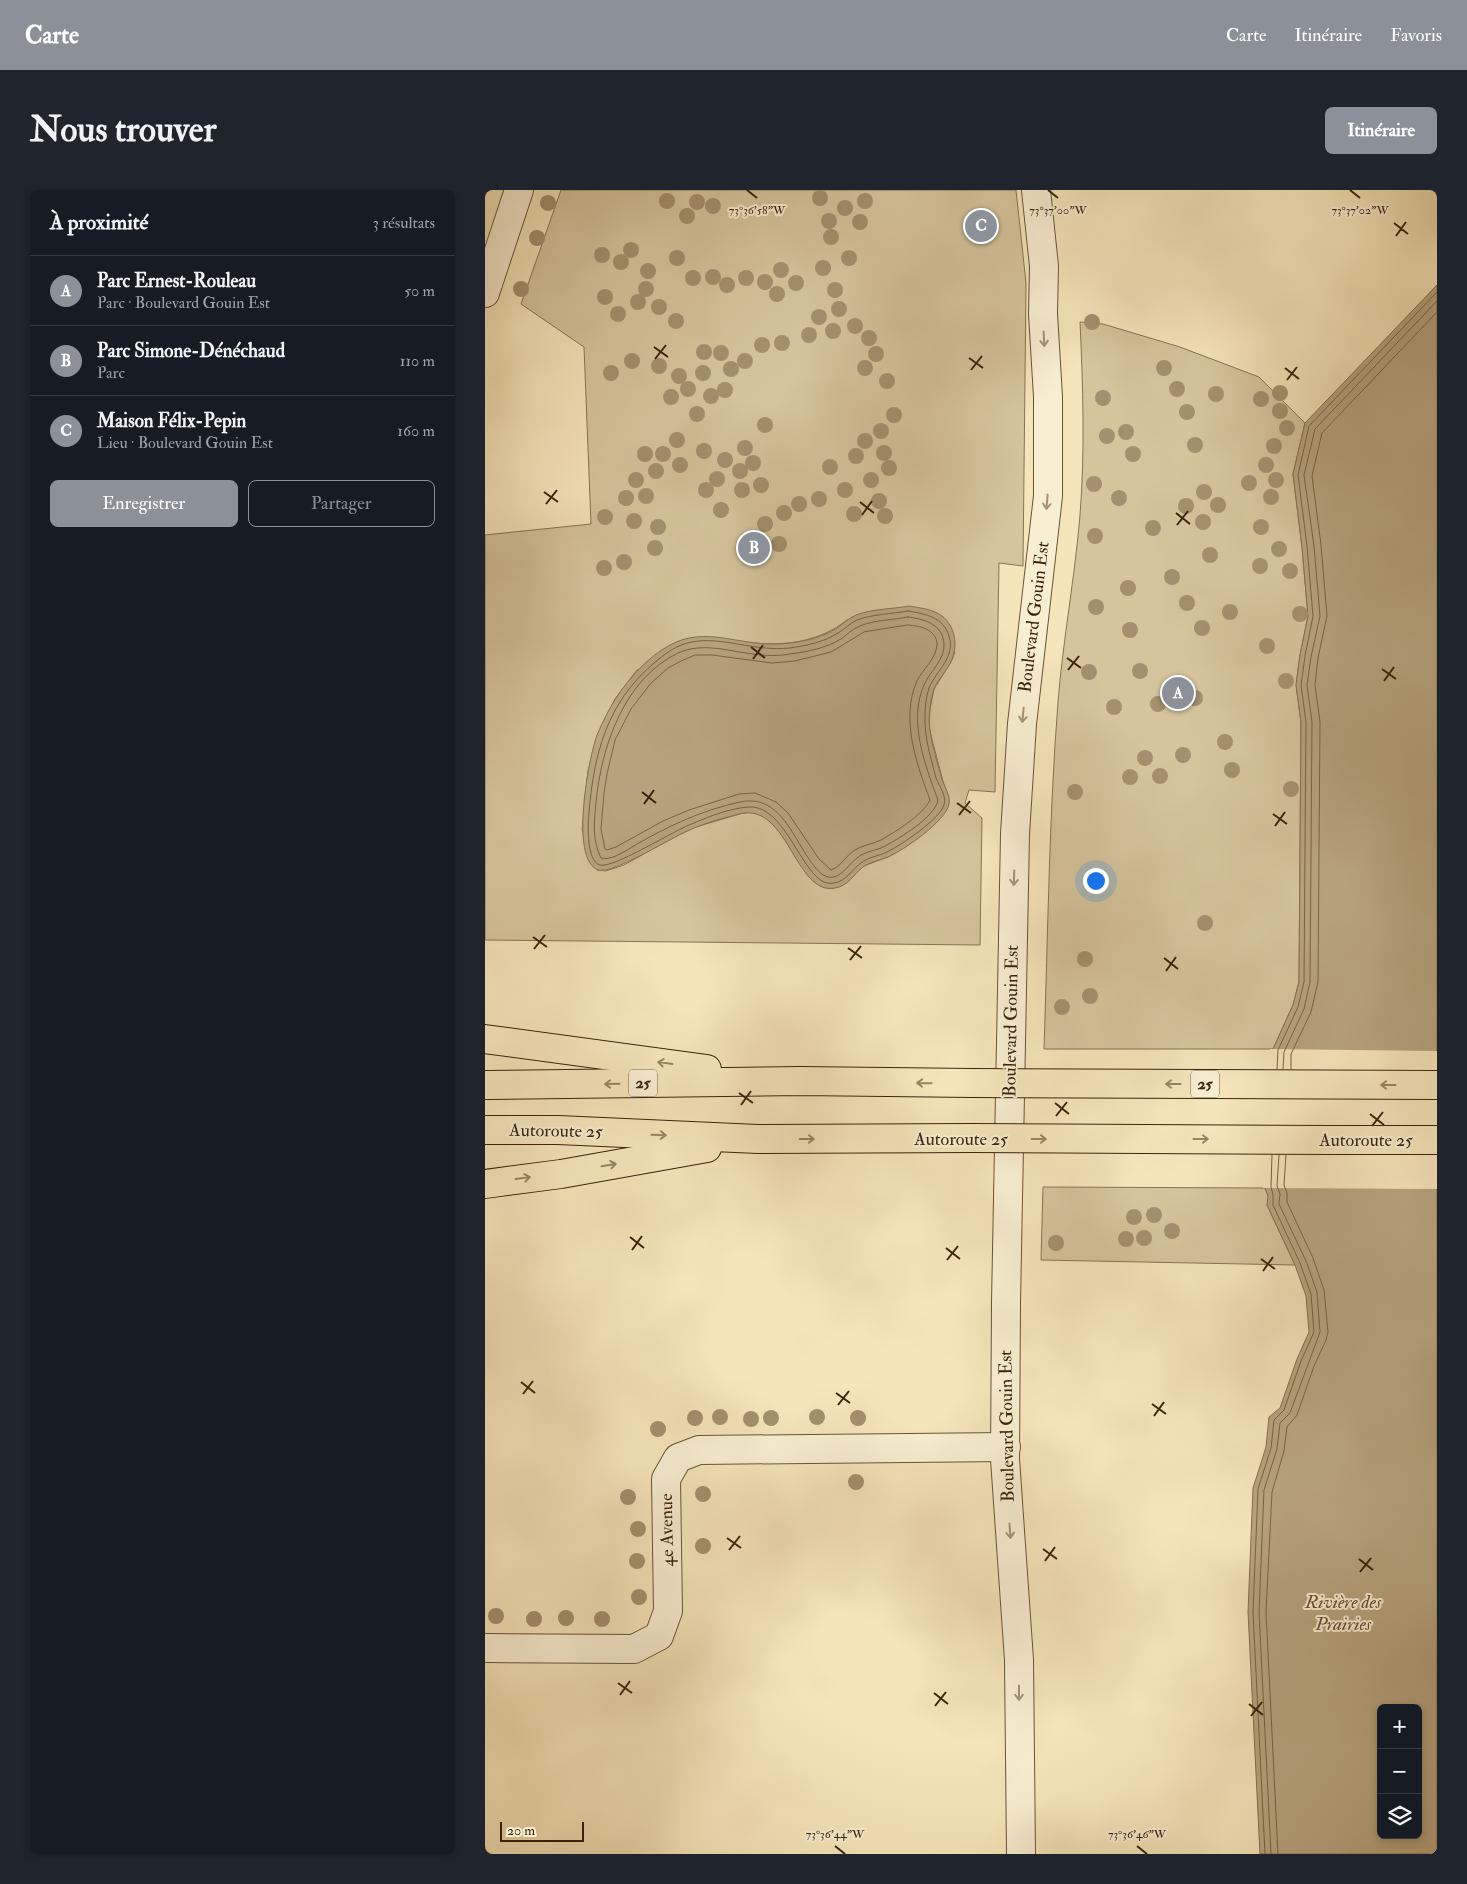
<!DOCTYPE html>
<html lang="fr">
<head>
<meta charset="utf-8">
<style>
	body { margin:0; font-family:"IM FELL Double Pica",serif; background:#20242c; color:#f1f3f6 }
	.controls { position:absolute; right:15px; bottom:15px; display:grid; overflow:hidden; border-radius:8px; box-shadow:0 2px 8px #0003 }
	.controls button { width:45px; height:45px; display:grid; place-items:center; padding:0; border:0; border-bottom:1px solid #363941; background:#171b24; color:#f1f3f6; font:25px sans-serif }
	.scale { position:absolute; left:15px; bottom:12px; width:84px; box-sizing:border-box; padding-left:5px; border:2px solid #3b220b; border-top:0; font-size:14px; line-height:18px; white-space:nowrap; color:#3b220b; -webkit-text-stroke:4px #f8eed2; paint-order:stroke }
	.you { position:absolute; left:610px; top:690px; width:18px; height:18px; margin:-12px; border:4px solid #fff; border-radius:50%; background:#1a73e8; box-shadow:0 0 0 8px #1a73e833 }
	.badge { display:grid; place-items:center; width:32px; height:32px; border-radius:50%; background:#8c9099; color:#fff; font-size:16px; font-weight:700 }
	.pin { position:absolute; translate:-50% -50%; border:2px solid #fff; box-shadow:0 1px 5px #0006 }
	.list { margin:0; padding:0; list-style:none }
	h2 { display:flex; justify-content:space-between; align-items:center; height:65px; margin:0; padding:0 20px; font-size:21px }
	h2 small { font-size:16px; font-weight:400; color:#9ea1a6 }
	.list li { display:grid; grid-template-columns:32px 1fr auto; gap:15px; align-items:center; box-sizing:border-box; height:70px; padding:0 20px; border-top:1px solid #363941 }
	.list b { display:block; font-size:19px; white-space:nowrap }
	.list p { margin:0; font-size:16px; white-space:nowrap; color:#9ea1a6 }
	.list em { font-size:16px; font-style:normal; color:#9ea1a6 }
	.actions { display:flex; gap:10px; padding:15px 20px }
	.actions a { flex:1; padding:11px 0; border:1px solid #8c9099; border-radius:8px; text-align:center; font-size:18px; color:#8c9099 }
	.actions .main { background:#8c9099; color:#fff }
	.icon { flex:none; width:28px; height:28px; fill:none; stroke:currentColor; stroke-width:2; stroke-linecap:round; stroke-linejoin:round }
	.map { position:relative; flex:none; width:952px; height:1664px; overflow:hidden; border-radius:8px }
	header { display:flex; align-items:center; gap:30px; box-sizing:border-box; height:70px; padding:0 25px; background:#8c9099; color:#fff }
	header strong { font-size:24px }
	nav { display:flex; gap:28px; margin-inline-start:auto; font-size:18px }
	.intro { display:flex; align-items:center; justify-content:space-between; box-sizing:border-box; height:120px; padding:0 30px }
	h1 { margin:0; font-size:35px }
	.button { padding:12px 22px; border-radius:8px; background:#8c9099; color:#fff; font-size:18px; font-weight:700 }
	main { display:flex; gap:30px; padding:0 30px }
	aside { flex:1; background:#171b24; border-radius:8px; box-shadow:0 2px 8px #0003 }
	.map>svg:first-child { display:block }
	.green { fill:#d5c49c; stroke:#887354; fill-rule:evenodd }
	.water { fill:#b6a37e; stroke:#856f50; fill-rule:evenodd }
	.pier { fill:#f5e5ba }
	.lines { fill:none; stroke-linecap:round; stroke-linejoin:round }
	.shore { stroke:#786244; stroke-width:1 }
	.minor-casing { stroke:#6a5337; stroke-width:30 }
	.highway-casing { stroke:#3b220b; stroke-width:30 }
	.minor { stroke:#f8eed2; stroke-width:28 }
	.highway { stroke:#f5e5ba; stroke-width:28 }
	.highway-bridge-casing { stroke:#3b220b; stroke-width:30; stroke-linecap:butt }
	.highway-bridge { stroke:#f5e5ba; stroke-width:28 }
	.tree { fill:#a4906e }
	.oneway { stroke:#a39278 }
	.oneway2 { stroke:#988462 }
	.ticks { fill:none; stroke:#3b220b; stroke-width:2 }
	.labels { text-anchor:middle; dominant-baseline:central; stroke-width:4; stroke-linejoin:round; paint-order:stroke }
	.shield { fill:#f8eed2; stroke:#745f47; stroke-width:1 }
	.shield-label { font-size:16px; font-weight:bold; fill:#3b220b }
	.street-label { font-size:18px; fill:#3b220b; stroke:#f8eed2 }
	.water-label { font-size:19px; font-style:italic; fill:#664f33; stroke:#f8eed2 }
	.ticks-label { font-size:12px; text-anchor:middle; fill:#3b220b; stroke:#f8eed2; stroke-width:4; stroke-linejoin:round; paint-order:stroke }
</style>
</head>
<body>
<header>
<strong>Carte</strong>
<nav><a>Carte</a><a>Itinéraire</a><a>Favoris</a></nav>
</header>
<div class="intro"><h1>Nous trouver</h1><a class="button">Itinéraire</a></div>
<main>
<aside>
<h2>À proximité<small>3 résultats</small></h2>
<ul class="list">
<li><span class="badge">A</span><div><b>Parc Ernest-Rouleau</b><p>Parc · Boulevard Gouin Est</p></div><em>50 m</em></li>
<li><span class="badge">B</span><div><b>Parc Simone-Dénéchaud</b><p>Parc</p></div><em>110 m</em></li>
<li><span class="badge">C</span><div><b>Maison Félix-Pepin</b><p>Lieu · Boulevard Gouin Est</p></div><em>160 m</em></li>
</ul>
<div class="actions"><a class="main">Enregistrer</a><a>Partager</a></div>
</aside>
<div class="map">
<svg width="952" height="1664" viewBox="0 0 952 1664">
	<rect width="100%" height="100%" fill="#f5e5ba"/>
	<filter id="stains"><feTurbulence type="fractalNoise" baseFrequency=".004" numOctaves="4"/><feColorMatrix values="0 0 0 0 .2 0 0 0 0 .09 0 0 0 0 .02 0 0 0 .5 -.17"/></filter>
	<radialGradient id="worn" r=".72"><stop offset=".6" stop-color="#630" stop-opacity="0"/><stop offset="1" stop-color="#630" stop-opacity=".3"/></radialGradient>
	<!-- green -->
	<g class="green">
		<path d="M76 0H531L541 93 538 376 514 373 510 602 484 600 480 613 497 628 495 755 0 750V345L106 334 99 157 36 114ZM362 430 470 462 466 472 449 499 445 519 444 538 459 595 438 644 405 666 379 676 302 652 290 636 281 628 269 622 258 623 211 637 187 648 139 675 121 681 112 680 97 640 101 601 103 581 113 544 130 509 152 480 270 453C303 456 335 451 362 430Z"/>
		<path d="M595 132 618 134 695 157 774 187 820 233 808 284 817 357 823 426 815 465 811 495 816 532 814 792 808 815 788 859H559C563 744 564 628 573 512 578 449 590 387 595 325 600 261 598 196 595 132Z"/>
		<polygon points="558,997 780,998 784,1006 782,1015 810,1075 556,1070"/>
	</g>
	<!-- water -->
	<g class="water">
		<path d="M952 95V1664H775L763 1422 768 1298 781 1257 784 1227 795 1218 812 1169 824 1142 821 1106 810 1075 782 1015 783 1006 780 998 788 859 808 815 814 792 816 532 811 495 815 465 823 426 817 357 808 284 820 233ZM896 1518H933V1645H896Z"/>
		<path d="M424 416C435 418 448 419 457 426 470 436 473 455 467 469 463 480 453 489 449 499 445 511 443 528 445 540 447 556 452 571 456 586 458 595 466 605 464 614 461 631 419 660 403 667 396 670 388 671 381 675 371 681 366 693 354 697 310 712 305 611 254 624 239 628 223 632 209 638 190 645 128 685 113 680 84 669 104 567 112 545 117 533 124 519 131 508 145 487 163 467 185 455 220 436 253 455 289 454 310 454 335 449 352 438 358 434 364 428 371 425 387 419 407 419 424 416Z"/>
	</g>
	<!-- pier -->
	<polygon class="pier" points="785,859 952,861 952,999 778,998"/>
	<g class="lines">
		<!-- shore -->
		<g class="shore">
			<path d="M423 421C441 424 458 427 464 446 471 467 451 481 444 498 441 507 440 517 440 526 439 547 446 568 451 588 454 596 462 606 459 615 454 630 416 655 402 662 394 666 383 667 376 673 366 680 362 691 349 693 319 700 304 615 264 617 246 618 225 626 209 633 191 639 128 679 115 675 101 671 103 634 104 622 109 564 122 513 168 474 179 464 193 454 207 452 236 446 271 462 304 458 321 456 339 452 353 443 360 439 365 433 372 430 388 424 407 424 423 421Z"/>
			<path d="M423 427C439 429 458 434 459 454 460 470 445 481 439 495 423 531 440 575 453 610 450 627 415 648 400 656 391 661 380 661 372 668 364 674 359 684 349 687 345 688 342 687 338 685 311 664 302 602 255 612 217 620 181 637 147 657 139 662 125 671 116 668 107 650 109 632 111 613 116 557 139 489 193 463 218 452 242 461 268 464 280 466 293 466 305 464 322 462 341 458 356 449 362 445 367 439 375 436 389 430 408 430 423 427Z"/>
			<path d="M423 435C435 436 451 439 452 454 452 468 437 480 432 491 415 529 432 575 445 610 438 625 410 642 396 650 388 654 378 655 370 660 361 665 357 676 346 680L334 669 303 623 291 612 270 603 254 604 204 620 178 631 131 657 122 660 120 659 116 639 119 603 122 584 130 550 146 519 166 493 183 478 196 471 210 465H227L287 473 310 471 346 462 379 442Z"/>
			<polyline points="792,879 793,860 813,817 819,792 821,532 816,495 820,466 828,426 822,356 813,285 824,236 952,102"/>
			<polyline points="798,879 799,862 819,819 825,792 827,532 822,495 826,467 835,426 829,356 819,285 830,239 952,111"/>
			<polyline points="806,879 806,864 826,822 833,792 835,532 830,495 833,468 842,426 836,355 827,286 837,243 952,122"/>
			<polyline points="780,1664 768,1422 773,1299 786,1258 789,1230 799,1220 816,1171 829,1142 826,1104 815,1073 788,1015 788,1005 786,997 787,965"/>
			<polyline points="786,1664 774,1422 779,1300 792,1259 795,1233 805,1223 835,1142 832,1102 821,1071 794,1014 795,1004 792,996 794,965"/>
			<polyline points="793,1664 781,1422 787,1302 799,1261 802,1237 812,1225 829,1176 841,1150 843,1142 839,1100 828,1068 802,1012 802,1003 799,995 801,965"/>
		</g>
		<defs>
			<g id="minor">
				<polyline points="0,103 34,0"/>
				<polyline points="0,1458 149,1459 174,1446 183,1421 181,1289 193,1268 214,1260 521,1257"/>
				<polyline points="536,1664 534,1470 520,1269 521,1113 530,644 537,534 563,306 563,207 558,124 559,76 551,0"/>
			</g>
			<g id="highway">
				<polyline points="0,849 222,879"/>
				<polyline points="0,895 315,891 488,893"/>
				<polyline points="0,940 73,940 273,949 488,948"/>
				<polyline points="847,950 952,950"/>
				<polyline points="0,994 76,984 222,958"/>
			</g>
		</defs>
		<!-- minor casing -->
		<use href="#minor" class="minor-casing"/>
		<!-- highway casing -->
		<use href="#highway" class="highway-casing"/>
		<!-- minor -->
		<use href="#minor" class="minor"/>
		<!-- highway -->
		<use href="#highway" class="highway"/>
		<defs>
			<g id="highway-bridge">
				<polyline points="488,893 952,895"/>
				<polyline points="488,948 847,950"/>
			</g>
		</defs>
		<!-- highway-bridge casing -->
		<use href="#highway-bridge" class="highway-bridge-casing"/>
		<!-- highway-bridge -->
		<use href="#highway-bridge" class="highway-bridge"/>
	</g>
	<!-- trees -->
	<g class="tree">
		<circle cx="335" cy="8" r="8"/>
		<circle cx="182" cy="11" r="8"/>
		<circle cx="380" cy="11" r="8"/>
		<circle cx="212" cy="12" r="8"/>
		<circle cx="63" cy="13" r="8"/>
		<circle cx="228" cy="16" r="8"/>
		<circle cx="360" cy="18" r="8"/>
		<circle cx="202" cy="26" r="8"/>
		<circle cx="344" cy="31" r="8"/>
		<circle cx="375" cy="32" r="8"/>
		<circle cx="346" cy="47" r="8"/>
		<circle cx="52" cy="48" r="8"/>
		<circle cx="146" cy="60" r="8"/>
		<circle cx="117" cy="65" r="8"/>
		<circle cx="192" cy="68" r="8"/>
		<circle cx="364" cy="68" r="8"/>
		<circle cx="136" cy="72" r="8"/>
		<circle cx="338" cy="78" r="8"/>
		<circle cx="296" cy="80" r="8"/>
		<circle cx="163" cy="81" r="8"/>
		<circle cx="228" cy="87" r="8"/>
		<circle cx="208" cy="88" r="8"/>
		<circle cx="261" cy="88" r="8"/>
		<circle cx="280" cy="92" r="8"/>
		<circle cx="311" cy="93" r="8"/>
		<circle cx="242" cy="95" r="8"/>
		<circle cx="36" cy="99" r="8"/>
		<circle cx="161" cy="99" r="8"/>
		<circle cx="350" cy="100" r="8"/>
		<circle cx="292" cy="104" r="8"/>
		<circle cx="120" cy="107" r="8"/>
		<circle cx="153" cy="112" r="8"/>
		<circle cx="174" cy="117" r="8"/>
		<circle cx="354" cy="119" r="8"/>
		<circle cx="133" cy="124" r="8"/>
		<circle cx="334" cy="127" r="8"/>
		<circle cx="191" cy="131" r="8"/>
		<circle cx="607" cy="132" r="8"/>
		<circle cx="370" cy="136" r="8"/>
		<circle cx="348" cy="141" r="8"/>
		<circle cx="324" cy="145" r="8"/>
		<circle cx="384" cy="148" r="8"/>
		<circle cx="297" cy="153" r="8"/>
		<circle cx="277" cy="155" r="8"/>
		<circle cx="219" cy="162" r="8"/>
		<circle cx="236" cy="163" r="8"/>
		<circle cx="391" cy="164" r="8"/>
		<circle cx="147" cy="171" r="8"/>
		<circle cx="260" cy="171" r="8"/>
		<circle cx="174" cy="176" r="8"/>
		<circle cx="380" cy="178" r="8"/>
		<circle cx="679" cy="178" r="8"/>
		<circle cx="246" cy="179" r="8"/>
		<circle cx="126" cy="183" r="8"/>
		<circle cx="218" cy="183" r="8"/>
		<circle cx="194" cy="186" r="8"/>
		<circle cx="402" cy="191" r="8"/>
		<circle cx="203" cy="199" r="8"/>
		<circle cx="692" cy="199" r="8"/>
		<circle cx="240" cy="200" r="8"/>
		<circle cx="795" cy="203" r="8"/>
		<circle cx="731" cy="204" r="8"/>
		<circle cx="226" cy="206" r="8"/>
		<circle cx="186" cy="207" r="8"/>
		<circle cx="618" cy="208" r="8"/>
		<circle cx="776" cy="209" r="8"/>
		<circle cx="795" cy="221" r="8"/>
		<circle cx="702" cy="222" r="8"/>
		<circle cx="212" cy="224" r="8"/>
		<circle cx="409" cy="225" r="8"/>
		<circle cx="280" cy="235" r="8"/>
		<circle cx="802" cy="238" r="8"/>
		<circle cx="396" cy="241" r="8"/>
		<circle cx="641" cy="242" r="8"/>
		<circle cx="622" cy="246" r="8"/>
		<circle cx="192" cy="250" r="8"/>
		<circle cx="380" cy="251" r="8"/>
		<circle cx="710" cy="255" r="8"/>
		<circle cx="789" cy="256" r="8"/>
		<circle cx="260" cy="258" r="8"/>
		<circle cx="219" cy="261" r="8"/>
		<circle cx="399" cy="263" r="8"/>
		<circle cx="160" cy="264" r="8"/>
		<circle cx="178" cy="264" r="8"/>
		<circle cx="648" cy="264" r="8"/>
		<circle cx="371" cy="266" r="8"/>
		<circle cx="240" cy="270" r="8"/>
		<circle cx="268" cy="273" r="8"/>
		<circle cx="195" cy="275" r="8"/>
		<circle cx="781" cy="275" r="8"/>
		<circle cx="345" cy="277" r="8"/>
		<circle cx="404" cy="278" r="8"/>
		<circle cx="171" cy="281" r="8"/>
		<circle cx="255" cy="281" r="8"/>
		<circle cx="232" cy="289" r="8"/>
		<circle cx="151" cy="290" r="8"/>
		<circle cx="386" cy="290" r="8"/>
		<circle cx="791" cy="290" r="8"/>
		<circle cx="764" cy="293" r="8"/>
		<circle cx="609" cy="294" r="8"/>
		<circle cx="276" cy="295" r="8"/>
		<circle cx="221" cy="300" r="8"/>
		<circle cx="257" cy="300" r="8"/>
		<circle cx="360" cy="300" r="8"/>
		<circle cx="719" cy="302" r="8"/>
		<circle cx="161" cy="306" r="8"/>
		<circle cx="786" cy="307" r="8"/>
		<circle cx="141" cy="308" r="8"/>
		<circle cx="634" cy="308" r="8"/>
		<circle cx="334" cy="309" r="8"/>
		<circle cx="394" cy="311" r="8"/>
		<circle cx="314" cy="314" r="8"/>
		<circle cx="733" cy="315" r="8"/>
		<circle cx="701" cy="316" r="8"/>
		<circle cx="236" cy="320" r="8"/>
		<circle cx="299" cy="323" r="8"/>
		<circle cx="369" cy="324" r="8"/>
		<circle cx="400" cy="326" r="8"/>
		<circle cx="120" cy="327" r="8"/>
		<circle cx="149" cy="331" r="8"/>
		<circle cx="718" cy="332" r="8"/>
		<circle cx="280" cy="334" r="8"/>
		<circle cx="173" cy="337" r="8"/>
		<circle cx="776" cy="337" r="8"/>
		<circle cx="668" cy="338" r="8"/>
		<circle cx="610" cy="346" r="8"/>
		<circle cx="294" cy="354" r="8"/>
		<circle cx="170" cy="358" r="8"/>
		<circle cx="794" cy="359" r="8"/>
		<circle cx="725" cy="365" r="8"/>
		<circle cx="139" cy="372" r="8"/>
		<circle cx="775" cy="376" r="8"/>
		<circle cx="119" cy="378" r="8"/>
		<circle cx="805" cy="381" r="8"/>
		<circle cx="687" cy="387" r="8"/>
		<circle cx="643" cy="398" r="8"/>
		<circle cx="702" cy="413" r="8"/>
		<circle cx="611" cy="417" r="8"/>
		<circle cx="745" cy="422" r="8"/>
		<circle cx="815" cy="424" r="8"/>
		<circle cx="717" cy="438" r="8"/>
		<circle cx="645" cy="440" r="8"/>
		<circle cx="782" cy="456" r="8"/>
		<circle cx="655" cy="481" r="8"/>
		<circle cx="604" cy="482" r="8"/>
		<circle cx="801" cy="491" r="8"/>
		<circle cx="710" cy="508" r="8"/>
		<circle cx="673" cy="514" r="8"/>
		<circle cx="629" cy="517" r="8"/>
		<circle cx="740" cy="552" r="8"/>
		<circle cx="698" cy="565" r="8"/>
		<circle cx="660" cy="568" r="8"/>
		<circle cx="747" cy="580" r="8"/>
		<circle cx="675" cy="586" r="8"/>
		<circle cx="645" cy="587" r="8"/>
		<circle cx="806" cy="599" r="8"/>
		<circle cx="590" cy="602" r="8"/>
		<circle cx="720" cy="733" r="8"/>
		<circle cx="600" cy="769" r="8"/>
		<circle cx="605" cy="806" r="8"/>
		<circle cx="577" cy="817" r="8"/>
		<circle cx="669" cy="1025" r="8"/>
		<circle cx="649" cy="1027" r="8"/>
		<circle cx="687" cy="1041" r="8"/>
		<circle cx="659" cy="1048" r="8"/>
		<circle cx="641" cy="1049" r="8"/>
		<circle cx="571" cy="1053" r="8"/>
		<circle cx="235" cy="1227" r="8"/>
		<circle cx="332" cy="1227" r="8"/>
		<circle cx="210" cy="1228" r="8"/>
		<circle cx="286" cy="1228" r="8"/>
		<circle cx="373" cy="1228" r="8"/>
		<circle cx="266" cy="1229" r="8"/>
		<circle cx="173" cy="1239" r="8"/>
		<circle cx="371" cy="1292" r="8"/>
		<circle cx="218" cy="1304" r="8"/>
		<circle cx="143" cy="1307" r="8"/>
		<circle cx="153" cy="1339" r="8"/>
		<circle cx="218" cy="1356" r="8"/>
		<circle cx="152" cy="1371" r="8"/>
		<circle cx="154" cy="1407" r="8"/>
		<circle cx="11" cy="1426" r="8"/>
		<circle cx="81" cy="1428" r="8"/>
		<circle cx="49" cy="1429" r="8"/>
		<circle cx="117" cy="1429" r="8"/>
	</g>
	<!-- one-way arrows -->
	<defs><path id="oneway-shaft" d="M-6 0H5M1.5-3L5.5 0L1.5 3" fill="none" stroke-width="1.6" stroke-linecap="round" stroke-linejoin="round" transform="scale(1.25)"/></defs>
	<g class="oneway">
		<use href="#oneway-shaft" transform="translate(559 149) rotate(87)"/>
		<use href="#oneway-shaft" transform="translate(562 312) rotate(95)"/>
		<use href="#oneway-shaft" transform="translate(538 525) rotate(95)"/>
		<use href="#oneway-shaft" transform="translate(529 688) rotate(92)"/>
		<use href="#oneway-shaft" transform="translate(525 1341) rotate(86)"/>
		<use href="#oneway-shaft" transform="translate(534 1503) rotate(90)"/>
	</g>
	<g class="oneway2">
		<use href="#oneway-shaft" transform="translate(180 873) rotate(-172)"/>
		<use href="#oneway-shaft" transform="translate(439 893) rotate(-179)"/>
		<use href="#oneway-shaft" transform="translate(127 894) rotate(179)"/>
		<use href="#oneway-shaft" transform="translate(688 894) rotate(-180)"/>
		<use href="#oneway-shaft" transform="translate(903 895) rotate(-180)"/>
		<use href="#oneway-shaft" transform="translate(174 945) rotate(2)"/>
		<use href="#oneway-shaft" transform="translate(322 949)"/>
		<use href="#oneway-shaft" transform="translate(554 949)"/>
		<use href="#oneway-shaft" transform="translate(716 949)"/>
		<use href="#oneway-shaft" transform="translate(124 975) rotate(-10)"/>
		<use href="#oneway-shaft" transform="translate(38 988) rotate(-8)"/>
	</g>
	<!-- ticks -->
	<path class="ticks" d="M262 0 272 8M563 0 573 8M865 0 875 8M909 33 923 44M911 46 921 32M169 157 183 167M484 168 498 178M170 169 181 155M800 178 814 189M486 180 497 166M802 190 812 177M59 302 73 312M375 312 389 323M61 314 72 300M691 323 705 334M377 325 387 311M692 335 703 321M266 457 280 468M582 468 596 478M268 469 278 455M897 479 911 489M583 480 594 466M899 491 909 477M157 602 171 613M472 613 486 623M159 614 169 600M788 624 802 634M474 625 485 611M790 636 800 622M48 747 62 757M363 758 377 768M49 759 60 745M679 768 693 779M365 770 376 756M681 781 691 767M254 903 268 913M570 913 584 924M256 915 266 901M885 924 899 935M571 926 582 912M887 936 898 922M145 1047 159 1058M461 1058 475 1069M147 1060 157 1046M776 1069 790 1079M462 1070 473 1056M778 1081 788 1067M36 1192 50 1203M351 1203 365 1213M38 1204 48 1191M667 1214 681 1224M353 1215 364 1201M669 1226 679 1212M242 1348 256 1358M558 1359 572 1369M244 1360 255 1346M874 1369 888 1380M560 1371 570 1357M875 1382 886 1368M133 1493 147 1503M449 1503 463 1514M135 1505 145 1491M764 1514 778 1525M450 1516 461 1502M766 1526 777 1512M350 1656 360 1664M652 1656 662 1664"/>
	<g class="labels">
		<!-- shield labels -->
		<g class="shield">
			<rect x="144" y="879.5" width="28" height="27" rx="4"/>
			<rect x="706" y="880.5" width="28" height="27" rx="4"/>
		</g>
		<g class="shield-label">
			<text x="158" y="893">25</text>
			<text x="720" y="894">25</text>
		</g>
		<!-- street labels -->
		<g class="street-label">
			<text transform="translate(549 427) rotate(-83)">Boulevard Gouin Est</text>
			<text transform="translate(526 831) rotate(-89)">Boulevard Gouin Est</text>
			<text transform="translate(71 941) rotate(1)">Autoroute 25</text>
			<text x="476" y="949">Autoroute 25</text>
			<text x="881" y="950">Autoroute 25</text>
			<text transform="translate(522 1236) rotate(-91)">Boulevard Gouin Est</text>
			<text transform="translate(182 1340) rotate(-91)">4e Avenue</text>
		</g>
		<!-- water labels -->
		<g class="water-label">
			<text x="858" y="1412">Rivière des<tspan x="858" dy="22">Prairies</tspan></text>
		</g>
	</g>
	<g class="ticks-label">
		<text x="875" y="24">73°37'02"W</text>
		<text x="573" y="24">73°37'00"W</text>
		<text x="272" y="24">73°36'58"W</text>
		<text x="350" y="1648">73°36'44"W</text>
		<text x="652" y="1648">73°36'46"W</text>
	</g>
	<rect width="100%" height="100%" filter="url(#stains)"/>
	<rect width="100%" height="100%" fill="url(#worn)"/>
</svg>
<div class="controls">
<button>+</button>
<button>−</button>
<button><svg class="icon" aria-label="layers" viewBox="0 0 24 24"><path d="M12 4l9 5-9 5-9-5zM3 14l9 5 9-5"/></svg></button>
</div>
<div class="scale">20 m</div>
<div class="you"></div>
<div class="pin badge" style="left:693px;top:503px">A</div>
<div class="pin badge" style="left:269px;top:358px">B</div>
<div class="pin badge" style="left:496px;top:36px">C</div>
</div>
</main>
</body>
</html>
